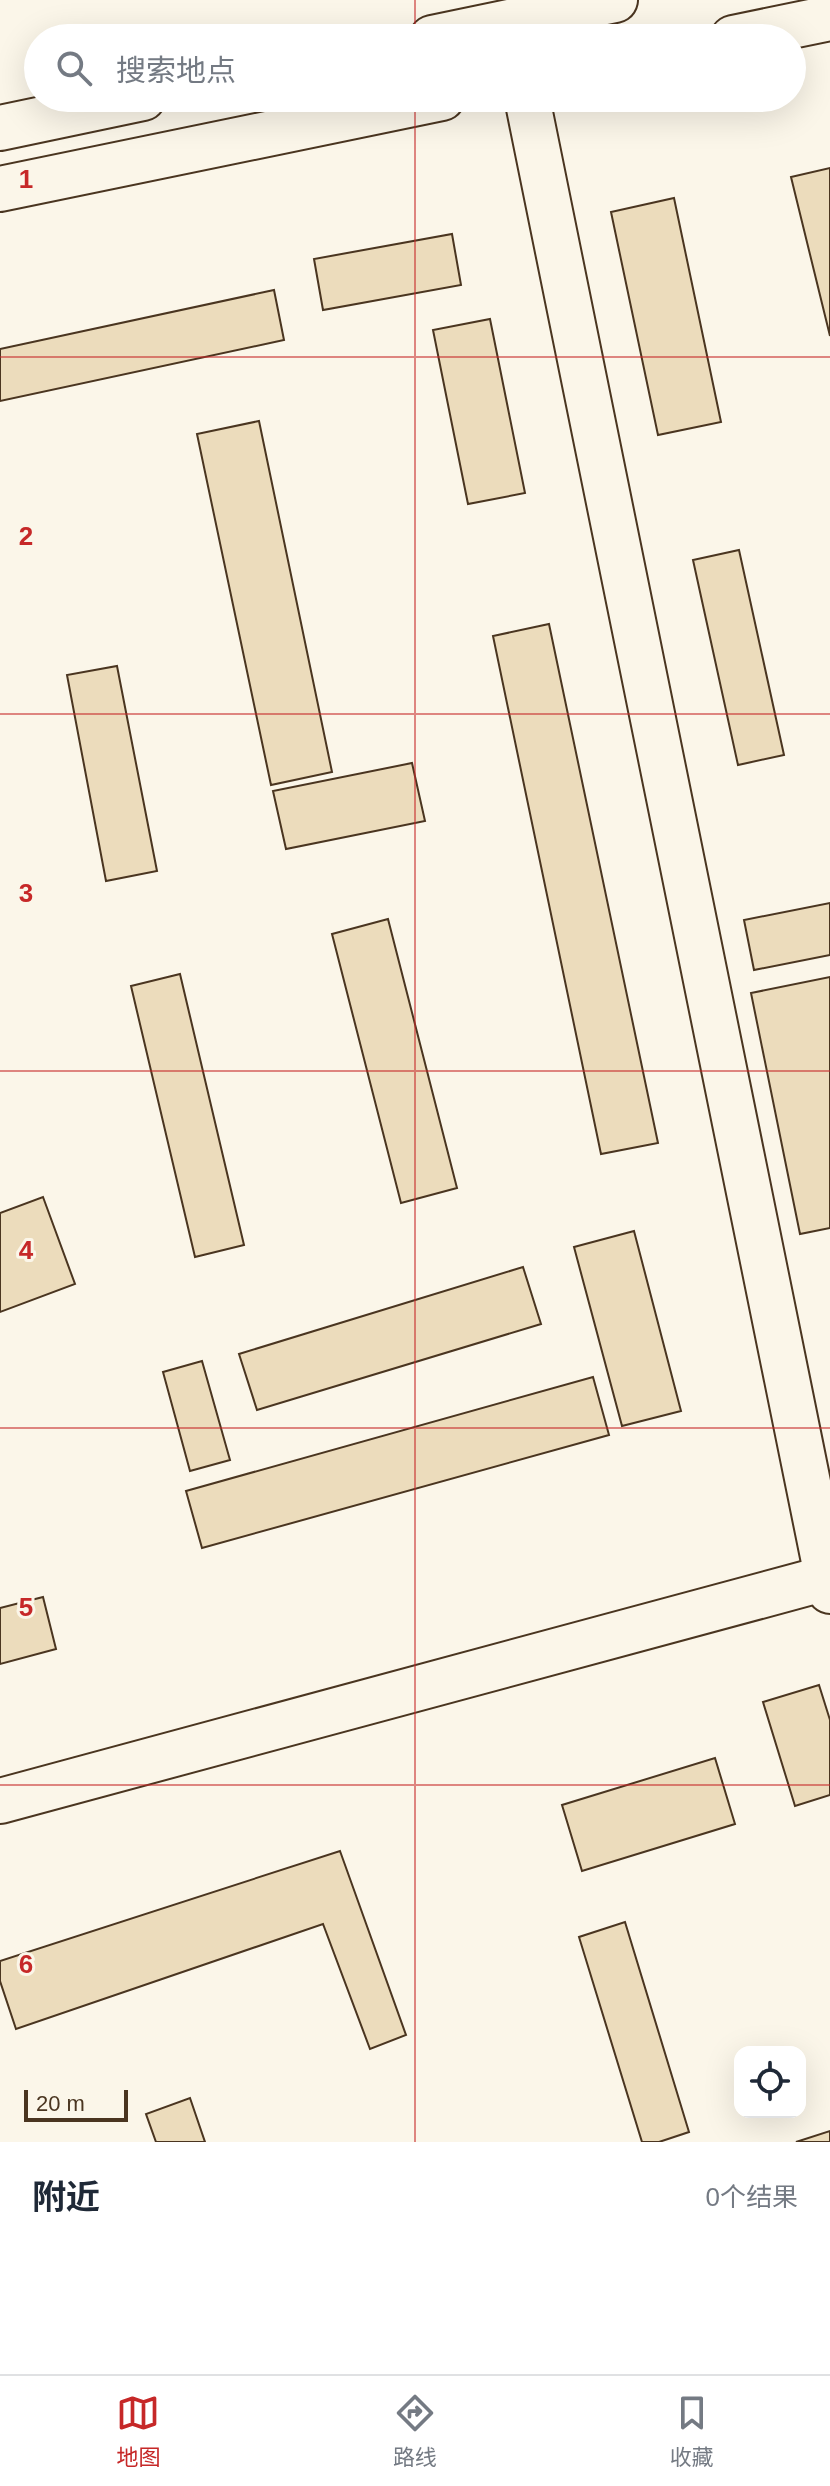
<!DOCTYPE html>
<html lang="zh">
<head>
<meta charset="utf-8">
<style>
	body { margin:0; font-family:Arial,"Noto Sans SC",sans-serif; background:#f2f2f3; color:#1f2937 }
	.controls { position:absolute; right:24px; bottom:24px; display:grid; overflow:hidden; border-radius:16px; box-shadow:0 8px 32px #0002 }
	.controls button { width:72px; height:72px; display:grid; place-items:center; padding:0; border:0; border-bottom:2px solid #e0e1e3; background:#fff; color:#1f2937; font:40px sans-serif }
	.scale { position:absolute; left:24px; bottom:20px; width:104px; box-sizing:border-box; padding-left:8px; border:4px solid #4a3520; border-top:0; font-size:22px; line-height:28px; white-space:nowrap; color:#4a3520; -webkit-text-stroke:6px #fbf6e9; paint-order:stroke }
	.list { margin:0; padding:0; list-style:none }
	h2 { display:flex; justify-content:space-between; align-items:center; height:104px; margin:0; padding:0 32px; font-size:34px }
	h2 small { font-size:26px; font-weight:400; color:#747a83 }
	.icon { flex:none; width:44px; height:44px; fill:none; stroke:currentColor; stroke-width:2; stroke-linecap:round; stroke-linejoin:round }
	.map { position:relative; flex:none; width:830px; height:2142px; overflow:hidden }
	.search { position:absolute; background:#fff; box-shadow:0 8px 32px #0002; left:24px; right:24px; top:24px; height:88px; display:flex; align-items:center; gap:20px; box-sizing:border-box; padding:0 28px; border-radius:44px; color:#747a83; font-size:30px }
	.sheet { height:232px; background:#fff }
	nav { display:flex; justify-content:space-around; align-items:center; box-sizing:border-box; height:112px; border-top:2px solid #e0e1e3; background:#fff; font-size:22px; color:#747a83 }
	nav a { display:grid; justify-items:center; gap:4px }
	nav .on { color:#c62828 }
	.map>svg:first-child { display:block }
	.building { fill:#ecdcbc; stroke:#4a3520; stroke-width:2 }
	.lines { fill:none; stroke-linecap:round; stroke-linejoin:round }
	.secondary-casing { stroke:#4a3520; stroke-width:48 }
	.secondary { stroke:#fbf6e9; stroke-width:44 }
	.grid { fill:none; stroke:#c62828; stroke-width:2; stroke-opacity:0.55 }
	.grid-label { font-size:26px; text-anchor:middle; font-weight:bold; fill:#c62828; stroke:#fbf6e9; stroke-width:6; stroke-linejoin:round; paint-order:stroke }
</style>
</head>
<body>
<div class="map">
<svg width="830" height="2142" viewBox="0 0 830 2142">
	<rect width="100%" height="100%" fill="#fbf6e9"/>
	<!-- building -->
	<g class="building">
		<polygon points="830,168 830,336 791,177"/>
		<polygon points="674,198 721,422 658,435 611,212"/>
		<polygon points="452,234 461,285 323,310 314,259"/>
		<polygon points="274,290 284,340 0,401 0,349"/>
		<polygon points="490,319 525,493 468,504 433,330"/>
		<polygon points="259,421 332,772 271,785 197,434"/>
		<polygon points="739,550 784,755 738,765 693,560"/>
		<polygon points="549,624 658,1143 601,1154 493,636"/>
		<polygon points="117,666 157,871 106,881 67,675"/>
		<polygon points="412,763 425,821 286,849 273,791"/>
		<polygon points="830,903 830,955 754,970 744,920"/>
		<polygon points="388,919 457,1188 401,1203 332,934"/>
		<polygon points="180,974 244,1245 195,1257 131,986"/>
		<polygon points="830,977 830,1228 800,1234 751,993"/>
		<polygon points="43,1197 75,1284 0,1312 0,1213"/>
		<polygon points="634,1231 681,1411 622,1426 574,1247"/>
		<polygon points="523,1267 541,1324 257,1410 239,1354"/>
		<polygon points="202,1361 230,1460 190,1471 163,1372"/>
		<polygon points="593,1377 609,1435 202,1548 186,1491"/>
		<polygon points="43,1597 56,1649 0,1664 0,1608"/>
		<polygon points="819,1685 830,1720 830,1795 795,1806 763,1702"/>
		<polygon points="715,1758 735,1824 582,1871 562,1805"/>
		<polygon points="340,1851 406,2035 370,2049 323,1924 16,2029 0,1981 0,1961"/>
		<polygon points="625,1922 689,2132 659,2142 642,2142 579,1937"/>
		<polygon points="190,2098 205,2142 156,2142 146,2114"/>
		<polygon points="830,2131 830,2142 796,2142"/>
	</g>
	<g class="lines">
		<defs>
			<g id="secondary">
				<polyline points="432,38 615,0"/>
				<polyline points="733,38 830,18"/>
				<polyline points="527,98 830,1591"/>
				<polyline points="0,128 143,98"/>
				<polyline points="0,189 442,98"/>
				<polyline points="0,1801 830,1577"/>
			</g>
		</defs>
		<!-- secondary casing -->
		<use href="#secondary" class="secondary-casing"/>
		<!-- secondary -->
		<use href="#secondary" class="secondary"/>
	</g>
	<!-- grid -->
	<path class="grid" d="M415 0V38M415 98V2142M0 357H830M0 714H830M0 1071H830M0 1428H830M0 1785H830"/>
	<g class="grid-label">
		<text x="26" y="188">1</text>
		<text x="26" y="545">2</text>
		<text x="26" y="902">3</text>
		<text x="26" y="1259">4</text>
		<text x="26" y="1616">5</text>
		<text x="26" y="1973">6</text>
	</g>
</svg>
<div class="controls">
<button><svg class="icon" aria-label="locate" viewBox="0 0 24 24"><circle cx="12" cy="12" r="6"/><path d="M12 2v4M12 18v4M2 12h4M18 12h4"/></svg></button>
</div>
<div class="scale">20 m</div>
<div class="search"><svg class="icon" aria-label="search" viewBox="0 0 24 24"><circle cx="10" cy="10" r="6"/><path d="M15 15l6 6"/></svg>搜索地点</div>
</div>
<section class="sheet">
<h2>附近<small>0个结果</small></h2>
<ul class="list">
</ul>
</section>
<nav>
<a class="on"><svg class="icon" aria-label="map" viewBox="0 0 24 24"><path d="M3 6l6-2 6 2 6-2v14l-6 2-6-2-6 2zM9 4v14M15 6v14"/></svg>地图</a>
<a><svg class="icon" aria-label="directions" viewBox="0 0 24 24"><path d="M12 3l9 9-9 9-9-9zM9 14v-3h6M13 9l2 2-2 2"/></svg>路线</a>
<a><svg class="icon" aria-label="saved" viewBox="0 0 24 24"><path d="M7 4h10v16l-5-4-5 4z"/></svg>收藏</a>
</nav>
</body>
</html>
